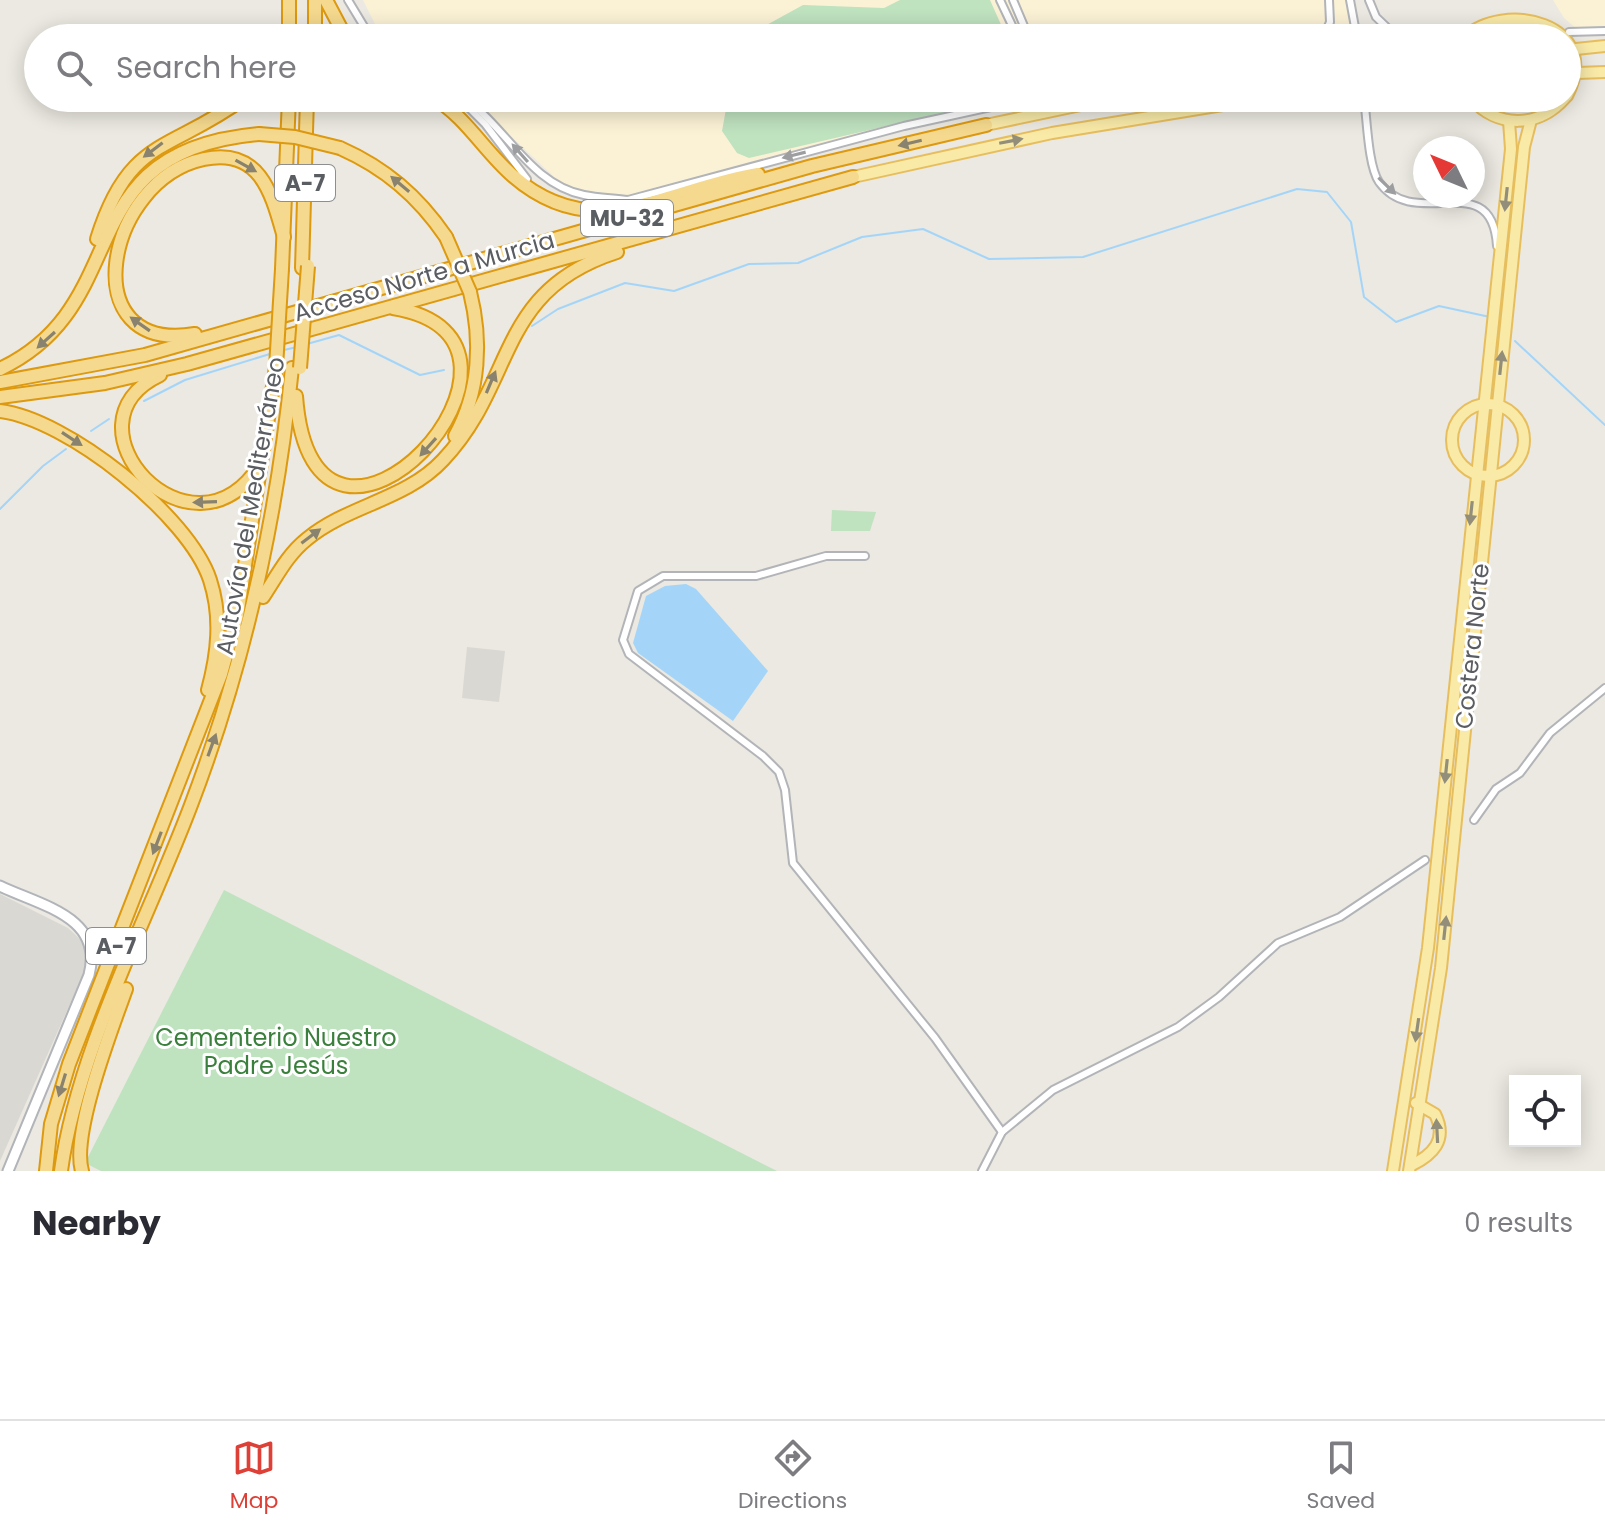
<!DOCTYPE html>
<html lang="en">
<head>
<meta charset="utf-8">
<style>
	body { margin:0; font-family:Poppins,sans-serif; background:#f7f7f7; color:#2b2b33 }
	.controls { position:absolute; right:24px; bottom:24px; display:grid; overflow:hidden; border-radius:0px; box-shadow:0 4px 20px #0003 }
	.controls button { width:72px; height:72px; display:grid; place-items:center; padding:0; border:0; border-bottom:2px solid #e1e1e2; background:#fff; color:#2b2b33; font:40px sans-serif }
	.compass { position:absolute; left:1413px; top:136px; width:72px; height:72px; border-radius:50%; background:#fff; box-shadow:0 4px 20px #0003; rotate:313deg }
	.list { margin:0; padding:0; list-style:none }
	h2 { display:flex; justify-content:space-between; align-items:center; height:104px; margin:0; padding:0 32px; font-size:34px }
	h2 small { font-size:26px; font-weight:400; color:#7c7c81 }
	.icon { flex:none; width:44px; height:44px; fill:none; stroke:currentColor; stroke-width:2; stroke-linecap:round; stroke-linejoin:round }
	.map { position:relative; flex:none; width:1605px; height:1171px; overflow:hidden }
	.search { position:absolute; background:#fff; box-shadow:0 4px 20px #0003; left:24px; right:24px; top:24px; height:88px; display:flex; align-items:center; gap:20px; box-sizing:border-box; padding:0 28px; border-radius:44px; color:#7c7c81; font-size:30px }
	.sheet { height:248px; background:#fff }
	nav { display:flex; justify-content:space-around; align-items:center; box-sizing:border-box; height:112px; border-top:2px solid #e1e1e2; background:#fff; font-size:22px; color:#7c7c81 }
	nav a { display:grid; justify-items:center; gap:4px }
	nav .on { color:#dd4036 }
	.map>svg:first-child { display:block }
	.commercial { fill:#fbf2d6 }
	.industrial { fill:#dad8d3 }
	.green { fill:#bfe2bf }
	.water { fill:#a4d5f9 }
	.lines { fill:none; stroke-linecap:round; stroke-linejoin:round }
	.stream { stroke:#a4d5f9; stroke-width:2 }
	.street-casing { stroke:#b2b4b8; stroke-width:10 }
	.secondary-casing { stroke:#b1b4b8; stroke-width:13 }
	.primary-casing { stroke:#e7be5e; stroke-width:14 }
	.highway-casing { stroke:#dd990f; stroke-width:16 }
	.street { stroke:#fff; stroke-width:6 }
	.secondary { stroke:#fff; stroke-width:9 }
	.primary { stroke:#f9eaa8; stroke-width:10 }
	.highway { stroke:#f5d98e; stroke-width:12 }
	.highway-bridge-casing { stroke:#dd990f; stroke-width:16; stroke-linecap:butt }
	.highway-bridge { stroke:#f5d98e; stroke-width:12 }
	.oneway { fill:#928e7a }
	.oneway2 { fill:#88826e }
	.oneway3 { fill:#9c9ea0 }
	.labels { text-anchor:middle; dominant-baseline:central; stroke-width:6; stroke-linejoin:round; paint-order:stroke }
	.shield { fill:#fff; stroke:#8c8e90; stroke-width:2 }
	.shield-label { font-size:22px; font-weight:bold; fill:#5a5d61 }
	.street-label { font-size:24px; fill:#5a5d61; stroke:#fff }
	.park-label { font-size:24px; fill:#3a803c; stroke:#fff }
</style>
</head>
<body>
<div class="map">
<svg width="1605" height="1171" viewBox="0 0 1605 1171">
	<rect width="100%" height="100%" fill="#ebe9e1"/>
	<!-- commercial -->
	<g class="commercial">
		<polygon points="363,0 1355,0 1358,38 382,38"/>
		<polygon points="1553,0 1605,0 1605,36 1585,36 1564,18"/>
		<polygon points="470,98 1040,98 828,148 631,202 564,186"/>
	</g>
	<!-- industrial -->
	<g class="industrial">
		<polygon points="467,647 505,651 499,702 462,698"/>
		<polygon points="0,894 68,928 82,941 86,950 86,968 0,1161"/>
	</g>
	<!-- green -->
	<g class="green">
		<polygon points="900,0 990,0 1007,38 743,38 803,5 884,8"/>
		<polygon points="728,98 765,98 768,106 797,98 1007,98 749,158 737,153 722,131"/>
		<polygon points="832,510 876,512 870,531 831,531"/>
		<polygon points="224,890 777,1171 101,1171 85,1163"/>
	</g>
	<!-- water -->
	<polygon class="water" points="686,584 696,589 768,671 733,721 638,653 633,643 646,596 665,586"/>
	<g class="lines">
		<!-- stream -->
		<g class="stream">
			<polyline points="532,326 558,309 625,283 674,291 749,264 798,263 862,237 923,229 989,259 1083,257 1297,189 1327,192 1351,222 1364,297 1396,322 1439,306 1490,317"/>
			<polyline points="1515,341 1605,425"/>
			<polyline points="307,344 339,335 420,375 444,370"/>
			<polyline points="284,350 297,347"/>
			<polyline points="144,401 185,380 273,353"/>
			<polyline points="91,431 109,419"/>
			<polyline points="0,509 43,466 66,449"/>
		</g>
		<defs>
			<g id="street">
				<polyline points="348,0 371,38"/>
				<polyline points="1000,0 1018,38"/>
				<polyline points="1013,0 1029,38"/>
				<polyline points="1350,0 1357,38"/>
				<polyline points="1369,0 1376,17 1398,38"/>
				<polyline points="1569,32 1605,31"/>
				<polyline points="1323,38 1330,22 1329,0"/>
				<polyline points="459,98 485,124 527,179"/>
				<path d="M464 98C507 128 530 184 584 195 598 198 614 198 628 200L904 126 1033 98"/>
				<path d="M1364 98C1367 119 1368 166 1379 182 1415 233 1492 165 1497 246"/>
				<polyline points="865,556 826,556 756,576 663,576 638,591 623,640 629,654 763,756 779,772 785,790 793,863 935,1038 1002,1132"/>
				<polyline points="1474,820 1496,789 1520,773 1550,733 1605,688"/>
				<polyline points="982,1171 1002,1132 1053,1090 1178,1027 1219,997 1278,943 1340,917 1425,860"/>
			</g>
			<path id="secondary" d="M0 886C42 906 104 917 89 975L8 1171"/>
			<g id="primary">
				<path d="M1464 38C1502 0 1605 22 1567 96"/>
				<polyline points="1576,49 1605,46"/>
				<polyline points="1577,73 1605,72"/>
				<path d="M1471 98C1497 129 1539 128 1565 98"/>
				<polyline points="986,125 1114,98"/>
				<polyline points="853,177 1052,133 1265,98"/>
				<circle cx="1488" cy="440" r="36"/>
				<path d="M1410 1166C1433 1155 1448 1140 1435 1114L1416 1103"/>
				<polyline points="1393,1171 1428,948 1511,149 1509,121"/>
				<polyline points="1409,1171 1441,968 1524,147 1531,120"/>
			</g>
			<g id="highway">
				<polyline points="326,0 346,38"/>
				<polyline points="289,38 289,0"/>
				<polyline points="315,38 315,0"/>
				<path d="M434 98C467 118 484 151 513 176 595 247 666 189 758 174"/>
				<path d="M340 148C385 168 418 196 446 237"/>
				<path d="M97 239C129 136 171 152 244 98"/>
				<polyline points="302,268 307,98"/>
				<polyline points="282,269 289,98"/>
				<path d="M195 334C72 355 105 180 204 159 261 147 272 195 284 237"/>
				<path d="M0 369C139 303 64 151 259 134"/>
				<path d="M160 375C56 424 191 572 260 465"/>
				<polyline points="0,382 145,355 812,166 986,125"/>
				<path d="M296 396C313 630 584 339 393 308"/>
				<polyline points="0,397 105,383 187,364 853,177"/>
				<path d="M0 411C67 419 189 516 210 580 222 617 218 653 208 690"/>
				<path d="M455 436C480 391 482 340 470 292"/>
				<path d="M263 597C277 576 287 555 307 539 348 505 406 500 443 460 517 382 495 291 617 252"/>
				<polyline points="46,1171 51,1124 69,1064 221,674 237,616 276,367"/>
				<path d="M61 1171C77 1051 148 919 191 805 245 663 277 519 292 368"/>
				<path d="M82 1171C71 1134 112 1028 126 989"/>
			</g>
		</defs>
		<!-- street casing -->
		<use href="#street" class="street-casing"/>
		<!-- secondary casing -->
		<use href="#secondary" class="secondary-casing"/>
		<!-- primary casing -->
		<use href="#primary" class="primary-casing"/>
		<!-- highway casing -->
		<use href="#highway" class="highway-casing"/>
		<!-- street -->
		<use href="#street" class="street"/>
		<!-- secondary -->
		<use href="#secondary" class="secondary"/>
		<!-- primary -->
		<use href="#primary" class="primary"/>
		<!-- highway -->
		<use href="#highway" class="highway"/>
		<defs>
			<g id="highway-bridge">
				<polyline points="259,134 295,137 340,148"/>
				<polyline points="446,237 470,292"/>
				<polyline points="276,367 282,269"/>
				<polyline points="300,368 308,266"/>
			</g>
		</defs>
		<!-- highway-bridge casing -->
		<use href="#highway-bridge" class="highway-bridge-casing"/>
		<!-- highway-bridge -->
		<use href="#highway-bridge" class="highway-bridge"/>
	</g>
	<!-- one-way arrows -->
	<defs><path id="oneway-solid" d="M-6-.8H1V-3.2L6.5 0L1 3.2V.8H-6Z" transform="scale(2)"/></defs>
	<g class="oneway">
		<use href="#oneway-solid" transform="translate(1011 141) rotate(-11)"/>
		<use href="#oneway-solid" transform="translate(1506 199) rotate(96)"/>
		<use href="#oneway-solid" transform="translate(1501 363) rotate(-84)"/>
		<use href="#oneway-solid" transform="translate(1471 513) rotate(96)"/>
		<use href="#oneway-solid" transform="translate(1446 771) rotate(96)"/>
		<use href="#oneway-solid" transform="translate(1445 928) rotate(-84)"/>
		<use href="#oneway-solid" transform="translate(1417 1030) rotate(98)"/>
		<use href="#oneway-solid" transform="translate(1437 1131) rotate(-93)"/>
	</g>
	<g class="oneway2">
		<use href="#oneway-solid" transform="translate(910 143) rotate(167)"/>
		<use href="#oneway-solid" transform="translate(153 150) rotate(143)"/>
		<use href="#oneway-solid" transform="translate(246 166) rotate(29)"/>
		<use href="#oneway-solid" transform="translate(400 184) rotate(-140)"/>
		<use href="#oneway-solid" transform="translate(140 324) rotate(-145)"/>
		<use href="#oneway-solid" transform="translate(46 340) rotate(138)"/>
		<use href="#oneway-solid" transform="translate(491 382) rotate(-67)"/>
		<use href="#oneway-solid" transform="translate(72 439) rotate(33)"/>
		<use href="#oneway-solid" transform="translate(428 447) rotate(132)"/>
		<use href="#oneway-solid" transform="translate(205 502) rotate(178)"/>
		<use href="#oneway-solid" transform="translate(311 536) rotate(-37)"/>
		<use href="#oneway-solid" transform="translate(212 745) rotate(-70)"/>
		<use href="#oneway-solid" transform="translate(157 843) rotate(111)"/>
		<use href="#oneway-solid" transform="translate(62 1085) rotate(107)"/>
	</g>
	<g class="oneway3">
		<use href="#oneway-solid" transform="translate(520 153) rotate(-131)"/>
		<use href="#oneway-solid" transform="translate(794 155) rotate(166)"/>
		<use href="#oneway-solid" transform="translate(1387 186) rotate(44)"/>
	</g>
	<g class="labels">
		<!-- shield labels -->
		<g class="shield">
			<rect x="275" y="165" width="60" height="36" rx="6"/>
			<rect x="581" y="200" width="92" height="36" rx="6"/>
			<rect x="86" y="928" width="60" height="36" rx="6"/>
		</g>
		<g class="shield-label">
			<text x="305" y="183">A-7</text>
			<text x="627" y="218">MU-32</text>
			<text x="116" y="946">A-7</text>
		</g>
		<!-- street labels -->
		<g class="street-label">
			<text transform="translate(424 276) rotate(-16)">Acceso Norte a Murcia</text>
			<text transform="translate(250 506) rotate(-80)">Autovía del Mediterráneo</text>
			<text transform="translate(1472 646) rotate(-84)">Costera Norte</text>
		</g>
		<!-- park labels -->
		<g class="park-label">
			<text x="276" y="1037">Cementerio Nuestro<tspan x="276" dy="28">Padre Jesús</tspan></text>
		</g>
	</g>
</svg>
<div class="controls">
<button><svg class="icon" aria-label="locate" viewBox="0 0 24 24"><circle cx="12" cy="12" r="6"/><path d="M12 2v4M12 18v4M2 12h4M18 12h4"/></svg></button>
</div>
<svg class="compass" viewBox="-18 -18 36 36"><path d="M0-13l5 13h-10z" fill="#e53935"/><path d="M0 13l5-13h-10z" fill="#7c7c81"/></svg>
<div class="search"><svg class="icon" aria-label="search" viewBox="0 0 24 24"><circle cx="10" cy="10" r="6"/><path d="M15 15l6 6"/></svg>Search here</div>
</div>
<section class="sheet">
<h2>Nearby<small>0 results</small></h2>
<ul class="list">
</ul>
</section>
<nav>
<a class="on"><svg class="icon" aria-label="map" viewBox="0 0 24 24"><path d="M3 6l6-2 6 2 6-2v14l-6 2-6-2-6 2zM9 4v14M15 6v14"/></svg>Map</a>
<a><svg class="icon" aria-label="directions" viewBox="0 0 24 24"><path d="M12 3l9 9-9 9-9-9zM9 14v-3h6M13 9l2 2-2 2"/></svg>Directions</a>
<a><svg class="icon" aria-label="saved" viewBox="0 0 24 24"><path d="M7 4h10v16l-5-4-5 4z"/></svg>Saved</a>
</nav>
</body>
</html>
